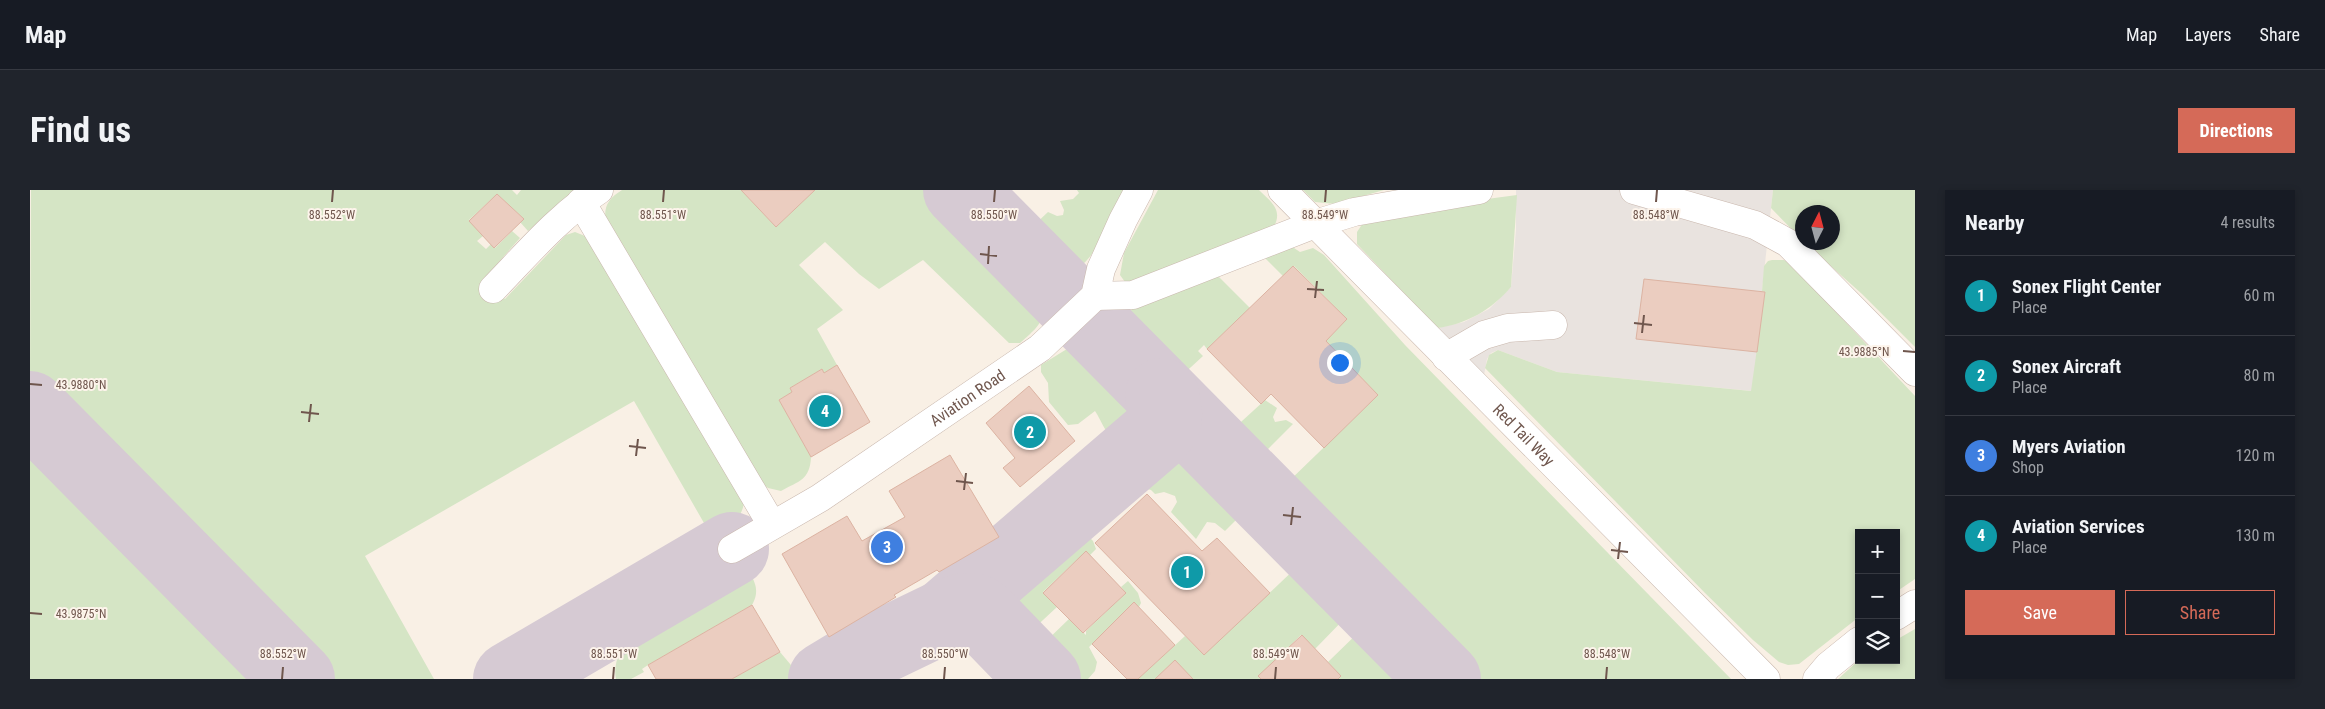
<!DOCTYPE html>
<html lang="en">
<head>
<meta charset="utf-8">
<style>
	body { margin:0; font-family:"Roboto Condensed",sans-serif; background:#20242c; color:#f1f3f6 }
	.controls { position:absolute; right:15px; bottom:15px; display:grid; overflow:hidden; border-radius:0px; box-shadow:0 2px 8px #0003 }
	.controls button { width:45px; height:45px; display:grid; place-items:center; padding:0; border:0; border-bottom:1px solid #363941; background:#171b24; color:#f1f3f6; font:25px sans-serif }
	.compass { position:absolute; left:1765px; top:15px; width:45px; height:45px; border-radius:50%; background:#171b24; box-shadow:0 2px 8px #0003; rotate:6deg }
	.you { position:absolute; left:1309px; top:172px; width:18px; height:18px; margin:-12px; border:4px solid #fff; border-radius:50%; background:#1a73e8; box-shadow:0 0 0 8px #1a73e833 }
	.badge { display:grid; place-items:center; width:32px; height:32px; border-radius:50%; background:#d56a58; color:#fff; font-size:16px; font-weight:700 }
	.pin { position:absolute; translate:-50% -50%; border:2px solid #fff; box-shadow:0 1px 5px #0006 }
	.list { margin:0; padding:0; list-style:none }
	h2 { display:flex; justify-content:space-between; align-items:center; height:65px; margin:0; padding:0 20px; font-size:21px }
	h2 small { font-size:16px; font-weight:400; color:#9ea1a6 }
	.list li { display:grid; grid-template-columns:32px 1fr auto; gap:15px; align-items:center; box-sizing:border-box; height:80px; padding:0 20px; border-top:1px solid #363941 }
	.list b { display:block; font-size:19px; white-space:nowrap }
	.list p { margin:0; font-size:16px; white-space:nowrap; color:#9ea1a6 }
	.list em { font-size:16px; font-style:normal; color:#9ea1a6 }
	.actions { display:flex; gap:10px; padding:15px 20px }
	.actions a { flex:1; padding:11px 0; border:1px solid #d56a58; border-radius:0px; text-align:center; font-size:18px; color:#d56a58 }
	.actions .main { background:#d56a58; color:#fff }
	.icon { flex:none; width:28px; height:28px; fill:none; stroke:currentColor; stroke-width:2; stroke-linecap:round; stroke-linejoin:round }
	.map { position:relative; flex:none; width:1885px; height:489px; overflow:hidden; border-radius:0px }
	header { display:flex; align-items:center; gap:30px; box-sizing:border-box; height:70px; padding:0 25px; background:#171b24; border-bottom:1px solid #363941 }
	header strong { font-size:24px }
	nav { display:flex; gap:28px; margin-inline-start:auto; font-size:18px }
	.intro { display:flex; align-items:center; justify-content:space-between; box-sizing:border-box; height:120px; padding:0 30px }
	h1 { margin:0; font-size:35px }
	.button { padding:12px 22px; border-radius:0px; background:#d56a58; color:#fff; font-size:18px; font-weight:700 }
	main { display:flex; gap:30px; padding:0 30px }
	aside { flex:1; background:#171b24; border-radius:0px; box-shadow:0 2px 8px #0003 }
	.map>svg:first-child { display:block }
	.industrial { fill:#e9e3df }
	.green { fill:#d5e5c5 }
	.lines { fill:none; stroke-linecap:round; stroke-linejoin:round }
	.taxiway { stroke:#d6cad3; stroke-width:74 }
	.building { fill:#ebcdc0; stroke:#dcb3a2 }
	.minor-casing { stroke:#c9b7ad; stroke-width:29 }
	.minor { stroke:#fff; stroke-width:28 }
	.ticks { fill:none; stroke:#6f564d; stroke-width:2 }
	.labels { text-anchor:middle; dominant-baseline:central; stroke-width:4; stroke-linejoin:round; paint-order:stroke }
	.street-label { font-size:16px; fill:#6f564d; stroke:#fdf4eb }
	.ticks-label { font-size:12px; text-anchor:middle; fill:#6f564d; stroke:#fdf4eb; stroke-width:4; stroke-linejoin:round; paint-order:stroke }
</style>
</head>
<body>
<header>
<strong>Map</strong>
<nav><a>Map</a><a>Layers</a><a>Share</a></nav>
</header>
<div class="intro"><h1>Find us</h1><a class="button">Directions</a></div>
<main>
<div class="map">
<svg width="1885" height="489" viewBox="0 0 1885 489">
	<rect width="100%" height="100%" fill="#f9f0e5"/>
	<!-- industrial -->
	<polygon class="industrial" points="1486,0 1743,0 1732,101 1735,102 1722,201 1527,182 1468,160 1461,163 1457,169 1454,185 1407,138 1434,132 1459,119 1481,97 1486,40"/>
	<!-- green -->
	<g class="green">
		<path d="M1 0H482L487 5 491 0H552L538 8 498 41 490 32 493 28 467 4 439 30 453 46 447 51 456 59 461 54 465 58 482 41 490 48 453 90 475 109 536 45 545 42 560 48 714 309C714 328 702 332 687 342L678 340 604 211 335 366 404 489H297L0 181Z"/>
		<path d="M592 0H711L746 37 785 0H898L1008 109C1022 128 1003 141 990 153H979L893 70 849 99 829 84 795 52 769 75 813 120 787 139 807 175 794 183 792 179 760 198 762 202 749 210 781 267C780 290 769 291 751 301L738 298 729 291 576 34C573 16 578 9 592 0Z"/>
		<path d="M1047 0H1094C1084 20 1066 73 1044 79L1037 76 999 40 1018 22 1027 26 1033 25 1034 20 1030 11 1043 9 1049 3Z"/>
		<path d="M1128 0H1229C1241 12 1253 19 1244 37L1108 92H1095L1090 85 1094 63Z"/>
		<polygon points="1273,0 1354,0 1305,14 1285,12"/>
		<polygon points="1743,0 1885,0 1885,157 1832,104 1775,53 1802,52 1802,22 1772,22 1772,50 1741,18"/>
		<path d="M1487 5 1481 97C1461 120 1437 134 1407 138L1327 54V42L1333 33 1427 13Z"/>
		<polygon points="1261,56 1270,62 1283,58 1294,65 1375,155 1701,489 1446,489 1256,294 1348,205 1296,151 1317,129 1264,76 1253,86 1231,64"/>
		<polygon points="1742,70 1754,70 1761,74 1885,206 1885,389 1866,402 1866,343 1829,343 1829,427 1769,474 1758,475 1749,472 1723,450 1675,403 1455,178 1459,165 1468,160 1527,182 1721,201 1735,102 1732,101 1734,76 1738,71"/>
		<polygon points="1187,85 1220,118 1177,159 1174,155 1168,161 1173,166 1148,189 1096,137 1099,122 1107,115"/>
		<path d="M1045 154 1055 158 1113 217C1118 233 1103 243 1092 253 1077 250 1072 231 1065 221L1048 234 1038 235 1019 212 1018 193 1011 182V175Z"/>
		<polygon points="1235,210 1247,218 1243,227 1245,232 1256,230 1263,234 1228,269 1200,242"/>
		<polygon points="0,249 0,250 239,489 0,489"/>
		<polygon points="1142,255 1151,257 1161,263 1216,320 1195,341 1185,333 1177,332 1166,349 1141,322 1147,312 1145,306 1134,302 1125,304 1121,300 1109,297 1098,285 1127,261"/>
		<polygon points="1043,330 1063,351 1066,359 1060,365 1056,361 1013,402 1027,417 999,443 969,412 970,392"/>
		<polygon points="1270,374 1319,424 1285,459 1271,445 1229,486 1231,489 1163,489 1145,470 1125,489 1108,489 1155,446 1174,465"/>
		<path d="M715 376C724 389 731 400 722 415L618 475 612 479 614 482 601 489H586C583 471 592 454 604 441Z"/>
		<polygon points="1098,391 1108,403 1111,413 1109,417 1104,413 1059,457 1067,472 1065,481 1058,489 1043,489 1011,456 1039,429 1056,445 1056,441 1096,403 1091,397"/>
		<polygon points="1333,438 1377,483 1371,489 1308,489 1311,486 1298,472"/>
		<polygon points="1885,439 1885,489 1808,489 1829,470 1866,470 1866,450"/>
		<polygon points="750,462 766,481 760,489 702,489"/>
	</g>
	<g class="lines">
		<!-- taxiway -->
		<g class="taxiway">
			<polyline points="930,0 1414,489"/>
			<polyline points="0,218 268,489"/>
			<path d="M915 426 1123 247C1139 231 1136 225 1132 205"/>
			<polyline points="480,489 702,359"/>
			<polyline points="795,489 838,463 915,426 934,420 946,421 955,428 1014,489"/>
		</g>
	</g>
	<!-- building -->
	<g class="building">
		<polygon points="711,0 785,0 746,37"/>
		<polygon points="467,4 494,29 464,58 439,31"/>
		<polygon points="1263,76 1317,129 1296,151 1348,205 1294,258 1241,204 1231,214 1177,159"/>
		<polygon points="1614,89 1735,102 1727,162 1606,149"/>
		<polygon points="807,175 840,232 781,267 749,210 762,202 760,198 792,179 794,183"/>
		<polygon points="999,196 1045,251 990,297 973,278 985,268 956,233"/>
		<polygon points="920,265 969,347 909,382 907,380 864,405 866,407 799,447 752,364 817,326 832,351 875,327 859,301"/>
		<polygon points="1117,304 1172,361 1187,348 1240,403 1174,465 1065,353"/>
		<polygon points="1056,361 1096,403 1053,443 1013,403"/>
		<polygon points="1104,412 1145,455 1108,489 1097,489 1062,454"/>
		<polygon points="722,415 750,462 702,489 626,489 618,475"/>
		<polygon points="1272,445 1311,486 1308,489 1231,489 1228,486"/>
		<polygon points="1145,470 1163,489 1125,489"/>
	</g>
	<g class="lines">
		<defs>
			<g id="minor">
				<path id="s1" d="M1252 0 1736 489"/>
				<polyline points="1604,0 1725,35 1758,53 1885,182"/>
				<polyline points="551,12 742,335"/>
				<path d="M463 99C497 64 528 27 569 0"/>
				<polyline points="1065,106 1103,105 1285,34 1324,22 1449,0"/>
				<polyline points="1416,167 1454,145 1478,138 1523,135"/>
				<path id="s2" d="M702 359 790 308 1010 158 1065 106 1071 79 1093 30 1109 0"/>
				<polyline points="1866,426 1885,414"/>
				<polyline points="1787,489 1798,476 1829,451"/>
			</g>
		</defs>
		<!-- minor casing -->
		<use href="#minor" class="minor-casing"/>
		<!-- minor -->
		<use href="#minor" class="minor"/>
	</g>
	<!-- ticks -->
	<path class="ticks" d="M302 12 303 0M633 12 634 0M964 12 965 0M1295 12 1296 0M1626 12 1627 0M950 64 967 66M958 74 959 56M1277 99 1294 100M1285 108 1287 91M1604 133 1622 135M1612 143 1614 125M1873 161 1885 162M0 194 12 195M271 222 289 224M279 232 281 214M599 256 616 258M606 266 608 249M926 291 943 293M934 300 936 283M1253 325 1271 327M1261 335 1263 317M1581 360 1598 362M1588 369 1590 352M0 423 12 424M252 489 253 477M583 489 584 477M914 489 915 477M1245 489 1246 477M1576 489 1577 477"/>
	<g class="labels">
		<!-- street labels -->
		<g class="street-label">
			<text stroke="none"><textPath href="#s2" startOffset="280">Aviation Road</textPath></text>
			<text stroke="none"><textPath href="#s1" startOffset="344">Red Tail Way</textPath></text>
		</g>
	</g>
	<g class="ticks-label">
		<text x="302" y="29">88.552°W</text>
		<text x="633" y="29">88.551°W</text>
		<text x="964" y="29">88.550°W</text>
		<text x="1295" y="29">88.549°W</text>
		<text x="1626" y="29">88.548°W</text>
		<text x="1834" y="166">43.9885°N</text>
		<text x="51" y="199">43.9880°N</text>
		<text x="51" y="428">43.9875°N</text>
		<text x="253" y="468">88.552°W</text>
		<text x="584" y="468">88.551°W</text>
		<text x="915" y="468">88.550°W</text>
		<text x="1246" y="468">88.549°W</text>
		<text x="1577" y="468">88.548°W</text>
	</g>
</svg>
<div class="controls">
<button>+</button>
<button>−</button>
<button><svg class="icon" aria-label="layers" viewBox="0 0 24 24"><path d="M12 4l9 5-9 5-9-5zM3 14l9 5 9-5"/></svg></button>
</div>
<svg class="compass" viewBox="-18 -18 36 36"><path d="M0-13l5 13h-10z" fill="#e53935"/><path d="M0 13l5-13h-10z" fill="#9ea1a6"/></svg>
<div class="you"></div>
<div class="pin badge" style="left:1157px;top:382px;background:#0f9aa8">1</div>
<div class="pin badge" style="left:1000px;top:242px;background:#0f9aa8">2</div>
<div class="pin badge" style="left:857px;top:357px;background:#3f7fe0">3</div>
<div class="pin badge" style="left:795px;top:221px;background:#0f9aa8">4</div>
</div>
<aside>
<h2>Nearby<small>4 results</small></h2>
<ul class="list">
<li><span class="badge" style="background:#0f9aa8">1</span><div><b>Sonex Flight Center</b><p>Place</p></div><em>60 m</em></li>
<li><span class="badge" style="background:#0f9aa8">2</span><div><b>Sonex Aircraft</b><p>Place</p></div><em>80 m</em></li>
<li><span class="badge" style="background:#3f7fe0">3</span><div><b>Myers Aviation</b><p>Shop</p></div><em>120 m</em></li>
<li><span class="badge" style="background:#0f9aa8">4</span><div><b>Aviation Services</b><p>Place</p></div><em>130 m</em></li>
</ul>
<div class="actions"><a class="main">Save</a><a>Share</a></div>
</aside>
</main>
</body>
</html>
